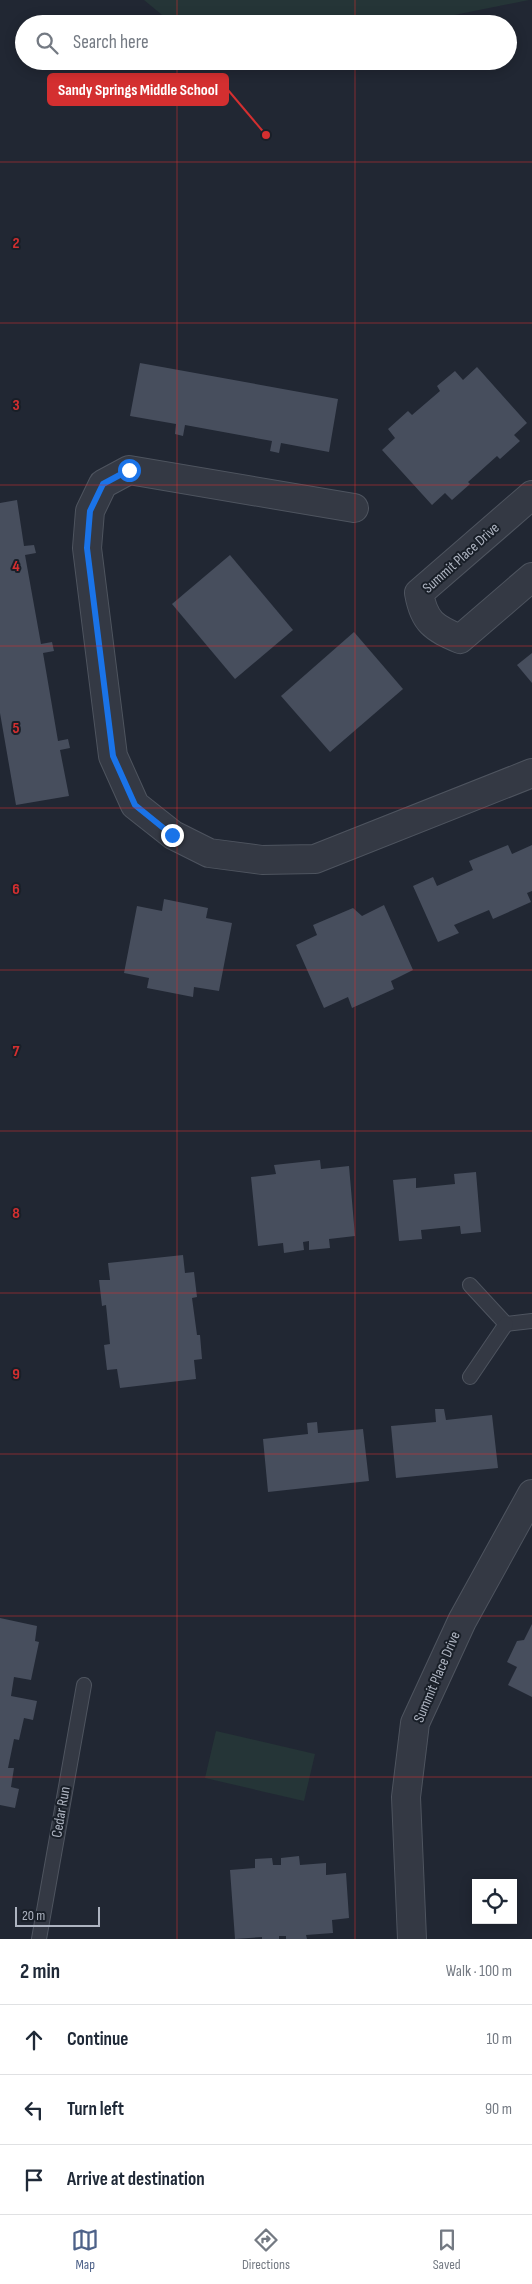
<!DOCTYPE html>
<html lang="en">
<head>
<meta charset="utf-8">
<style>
	body { margin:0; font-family:"Sofia Sans Condensed",sans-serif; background:#f2f2f3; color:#1f2937 }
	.controls { position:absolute; right:15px; bottom:15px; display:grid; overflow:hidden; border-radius:0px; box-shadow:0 2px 12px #0003 }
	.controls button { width:45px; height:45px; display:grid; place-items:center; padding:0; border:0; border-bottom:1px solid #e0e1e3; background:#fff; color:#1f2937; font:25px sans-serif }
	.scale { position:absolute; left:15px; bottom:12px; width:85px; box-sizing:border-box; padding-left:5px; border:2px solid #aeb4c1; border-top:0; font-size:14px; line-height:18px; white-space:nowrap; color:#aeb4c1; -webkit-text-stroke:4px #191f28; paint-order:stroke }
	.stop { position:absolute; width:15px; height:15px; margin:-11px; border:4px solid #1a73e8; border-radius:50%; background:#fff }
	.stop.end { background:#1a73e8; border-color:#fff; box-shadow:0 1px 5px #0008 }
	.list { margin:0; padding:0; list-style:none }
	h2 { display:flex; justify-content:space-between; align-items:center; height:65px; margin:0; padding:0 20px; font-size:21px }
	h2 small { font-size:16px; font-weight:400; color:#747a83 }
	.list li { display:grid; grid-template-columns:32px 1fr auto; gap:15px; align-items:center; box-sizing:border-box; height:70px; padding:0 20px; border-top:1px solid #e0e1e3 }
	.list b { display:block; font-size:19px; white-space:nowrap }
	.list em { font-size:16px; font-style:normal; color:#747a83 }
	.icon { flex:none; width:28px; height:28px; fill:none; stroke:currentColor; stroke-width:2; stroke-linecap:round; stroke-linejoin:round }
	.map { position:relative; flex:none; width:532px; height:1939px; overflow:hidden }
	.search { position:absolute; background:#fff; box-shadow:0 2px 12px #0003; left:15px; right:15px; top:15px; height:55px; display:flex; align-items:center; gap:12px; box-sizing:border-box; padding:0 18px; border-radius:28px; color:#747a83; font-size:19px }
	.sheet { height:275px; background:#fff }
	nav { display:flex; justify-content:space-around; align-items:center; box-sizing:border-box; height:70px; border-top:1px solid #e0e1e3; background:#fff; font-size:14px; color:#747a83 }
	nav a { display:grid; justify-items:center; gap:2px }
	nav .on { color:#4e6289 }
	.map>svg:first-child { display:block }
	.green { fill:#253537 }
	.building { fill:#474e5d }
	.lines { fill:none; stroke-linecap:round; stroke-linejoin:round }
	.lane-casing { stroke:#4e545f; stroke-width:16 }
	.street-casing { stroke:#4e545f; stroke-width:30 }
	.lane { stroke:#343944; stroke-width:14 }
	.street { stroke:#343944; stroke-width:28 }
	.route { stroke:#1a73e8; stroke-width:6 }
	.grid { fill:none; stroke:#d42f30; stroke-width:1; stroke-opacity:0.55 }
	.labels { text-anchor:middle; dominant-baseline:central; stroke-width:4; stroke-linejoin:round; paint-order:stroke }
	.street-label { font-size:15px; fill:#aeb4c1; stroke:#191f28 }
	.grid-label { font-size:16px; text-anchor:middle; font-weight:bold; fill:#d42f30; stroke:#191f28; stroke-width:4; stroke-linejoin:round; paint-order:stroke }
	.leader { fill:none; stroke:#d42f30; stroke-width:2 }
	.callout-dot { fill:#d42f30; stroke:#191f28; stroke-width:2 }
	.callout { fill:#d42f30; stroke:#d42f30; stroke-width:2 }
	.callout-label { font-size:16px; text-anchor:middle; font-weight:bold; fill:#fff }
</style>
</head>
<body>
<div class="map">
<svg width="532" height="1939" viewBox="0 0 532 1939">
	<rect width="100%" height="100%" fill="#212733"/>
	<!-- green -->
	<g class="green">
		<polygon points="144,0 529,0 410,24 173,24"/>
		<polygon points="216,1731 315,1754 304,1801 205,1778"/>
	</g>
	<!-- building -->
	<g class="building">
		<polygon points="140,363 338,399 329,452 281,443 279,453 270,451 272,441 185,425 183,436 175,434 176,424 130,416"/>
		<polygon points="477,367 527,423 514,435 520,441 500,459 497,456 468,482 470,484 452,500 445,493 432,505 382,450 395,438 388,429 408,411 412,415 440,391 437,386 455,371 463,380"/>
		<polygon points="17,500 24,546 34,545 36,553 25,555 41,644 52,642 54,651 43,653 58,741 68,739 70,748 60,750 69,796 16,805 0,713 0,503"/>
		<polygon points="230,555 293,630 235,679 172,604"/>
		<polygon points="354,632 403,689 330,752 281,696"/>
		<polygon points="532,653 532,683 517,665"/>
		<polygon points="508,845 512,854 532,845 532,891 527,893 531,902 493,919 489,910 454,925 459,933 438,942 413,886 433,877 437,886 473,870 469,861"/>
		<polygon points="164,899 208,908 206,918 232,923 219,991 194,987 193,997 147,988 149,978 124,973 137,906 162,911"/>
		<polygon points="384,905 413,970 391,981 394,989 352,1008 348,997 324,1008 296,945 317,935 313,925 353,908 362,916"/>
		<polygon points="320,1160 321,1169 349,1166 355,1236 329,1239 330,1248 309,1250 309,1241 303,1242 304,1250 284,1253 283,1243 258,1246 251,1177 276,1174 274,1165"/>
		<polygon points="476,1172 481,1232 461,1234 460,1226 421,1230 422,1239 399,1241 393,1180 416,1178 416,1188 455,1184 454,1174"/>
		<polygon points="183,1255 185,1273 194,1272 197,1297 192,1298 197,1335 200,1335 202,1359 194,1360 196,1379 120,1388 117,1369 107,1370 104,1345 110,1344 106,1305 102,1306 99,1280 110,1280 108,1263"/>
		<polygon points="435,1409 444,1409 446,1420 492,1415 498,1468 396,1478 391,1426 436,1422"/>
		<polygon points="317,1422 318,1433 363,1429 369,1481 268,1492 263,1439 308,1434 307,1423"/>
		<polygon points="0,1618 37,1626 35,1641 39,1642 31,1680 14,1677 11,1696 37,1701 33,1720 24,1718 19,1740 14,1739 8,1768 14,1768 11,1787 19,1789 15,1808 0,1805"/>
		<polygon points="532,1624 532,1697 508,1685 517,1667 507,1662 517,1641 524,1640"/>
		<polygon points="299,1856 300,1865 326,1863 326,1875 346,1873 349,1918 332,1920 333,1933 306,1935 307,1939 286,1939 286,1936 279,1936 279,1939 262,1939 262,1937 235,1939 230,1870 255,1868 255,1859 272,1858 273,1865 281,1865 281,1858"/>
	</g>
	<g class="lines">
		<defs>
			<g id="lane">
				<polyline points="470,1285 506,1324 532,1321"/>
				<polyline points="470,1377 506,1324"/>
				<polyline points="39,1939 84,1685"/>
			</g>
			<g id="street">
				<path d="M532 495 419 593C424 622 434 628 460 639L532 577"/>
				<polyline points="354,508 129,470 103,484 90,511 87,548 113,756 135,805 173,835 209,853 262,860 315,859 532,773"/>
				<polyline points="412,1939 406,1797 415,1723 462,1621 532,1494"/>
			</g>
		</defs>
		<!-- lane casing -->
		<use href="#lane" class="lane-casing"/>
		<!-- street casing -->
		<use href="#street" class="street-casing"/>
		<!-- lane -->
		<use href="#lane" class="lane"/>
		<!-- street -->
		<use href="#street" class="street"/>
	</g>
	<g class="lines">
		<!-- route -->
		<polyline class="route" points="129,470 103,484 90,511 87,548 113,756 135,805 172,835"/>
	</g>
	<!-- grid -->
	<path class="grid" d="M177 0V24M355 0V24M177 61V1939M355 61V1939M0 162H532M0 323H532M0 485H532M0 646H532M0 808H532M0 970H532M0 1131H532M0 1293H532M0 1454H532M0 1616H532M0 1777H532"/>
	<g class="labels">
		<!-- street labels -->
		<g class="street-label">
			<text transform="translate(461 558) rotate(-42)">Summit Place Drive</text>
			<text transform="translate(437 1677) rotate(-67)">Summit Place Drive</text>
			<text transform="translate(61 1812) rotate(-80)">Cedar Run</text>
		</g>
	</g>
	<g class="grid-label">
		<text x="16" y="248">2</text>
		<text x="16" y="410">3</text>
		<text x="16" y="571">4</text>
		<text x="16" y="733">5</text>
		<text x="16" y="894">6</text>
		<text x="16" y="1056">7</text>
		<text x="16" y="1218">8</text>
		<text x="16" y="1379">9</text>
	</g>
	<!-- callouts -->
	<path class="leader" d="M266 135L228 90"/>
	<circle class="callout-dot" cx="266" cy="135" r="5"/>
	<rect class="callout" x="48" y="74" width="180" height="31" rx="5"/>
	<g class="callout-label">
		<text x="138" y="95">Sandy Springs Middle School</text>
	</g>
</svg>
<div class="controls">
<button><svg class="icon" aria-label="locate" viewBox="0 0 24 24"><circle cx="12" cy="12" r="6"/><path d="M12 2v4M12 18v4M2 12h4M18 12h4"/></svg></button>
</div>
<div class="scale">20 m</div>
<div class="stop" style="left:129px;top:470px"></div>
<div class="stop end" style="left:172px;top:835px"></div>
<div class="search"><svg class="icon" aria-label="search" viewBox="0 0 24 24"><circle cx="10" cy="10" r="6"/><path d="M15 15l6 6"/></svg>Search here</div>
</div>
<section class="sheet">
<h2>2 min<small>Walk · 100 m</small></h2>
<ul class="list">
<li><svg class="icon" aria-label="ahead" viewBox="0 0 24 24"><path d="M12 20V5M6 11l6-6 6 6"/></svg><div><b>Continue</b></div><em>10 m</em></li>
<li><svg class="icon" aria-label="left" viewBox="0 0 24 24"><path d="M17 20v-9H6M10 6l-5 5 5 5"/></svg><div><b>Turn left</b></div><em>90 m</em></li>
<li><svg class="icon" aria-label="arrive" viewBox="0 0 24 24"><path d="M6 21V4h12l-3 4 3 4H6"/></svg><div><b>Arrive at destination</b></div></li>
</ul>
</section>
<nav>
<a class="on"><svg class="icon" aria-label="map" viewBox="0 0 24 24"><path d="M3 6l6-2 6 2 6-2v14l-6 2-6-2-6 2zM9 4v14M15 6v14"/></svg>Map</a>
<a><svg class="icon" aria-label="directions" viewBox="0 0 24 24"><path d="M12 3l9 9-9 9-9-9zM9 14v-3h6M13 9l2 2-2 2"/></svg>Directions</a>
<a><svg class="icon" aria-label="saved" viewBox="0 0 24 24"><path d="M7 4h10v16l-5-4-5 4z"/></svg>Saved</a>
</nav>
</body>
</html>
